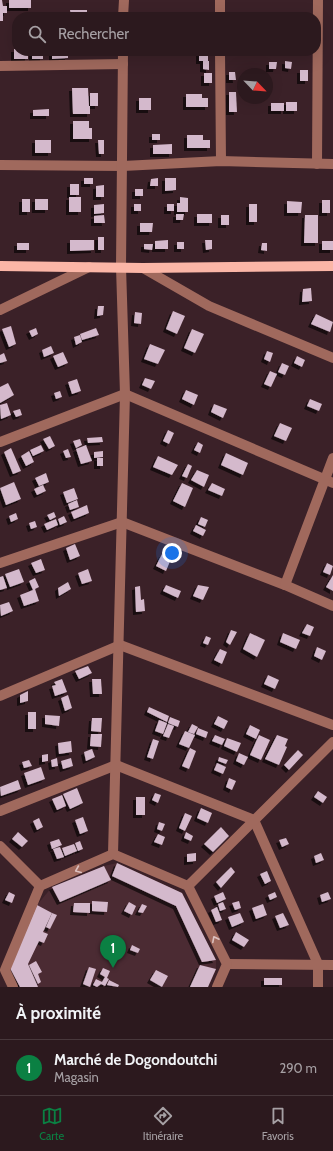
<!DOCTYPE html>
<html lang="fr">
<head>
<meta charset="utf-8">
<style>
	body { margin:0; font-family:Cabin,sans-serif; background:#38262b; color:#f1f3f6 }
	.compass { position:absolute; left:237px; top:68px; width:36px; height:36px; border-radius:50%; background:#2c191e; box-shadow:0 4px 16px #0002; rotate:115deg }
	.you { position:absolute; left:172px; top:553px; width:14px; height:14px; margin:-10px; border:3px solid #fff; border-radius:50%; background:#1a73e8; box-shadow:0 0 0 6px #1a73e833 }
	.badge { display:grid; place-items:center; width:26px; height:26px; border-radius:50%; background:#0b8043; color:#fff; font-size:13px; font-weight:700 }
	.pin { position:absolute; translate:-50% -33px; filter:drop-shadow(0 1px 2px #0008) }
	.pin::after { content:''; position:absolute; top:21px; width:14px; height:12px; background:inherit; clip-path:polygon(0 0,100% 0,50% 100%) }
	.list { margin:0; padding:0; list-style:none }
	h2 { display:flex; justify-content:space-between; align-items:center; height:52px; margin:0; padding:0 16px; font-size:17px }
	h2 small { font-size:13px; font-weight:400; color:#a6a0a4 }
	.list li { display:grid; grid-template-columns:26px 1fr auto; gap:12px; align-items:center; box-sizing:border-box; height:56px; padding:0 16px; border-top:1px solid #48383c }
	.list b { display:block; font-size:15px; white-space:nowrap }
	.list p { margin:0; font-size:13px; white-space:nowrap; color:#a6a0a4 }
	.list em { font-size:13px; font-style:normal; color:#a6a0a4 }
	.icon { flex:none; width:22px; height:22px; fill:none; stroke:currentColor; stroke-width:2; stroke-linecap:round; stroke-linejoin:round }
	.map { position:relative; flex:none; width:333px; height:987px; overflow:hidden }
	.search { position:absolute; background:#2c191e; box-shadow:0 4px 16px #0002; left:12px; right:12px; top:12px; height:44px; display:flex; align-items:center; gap:10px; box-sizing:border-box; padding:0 14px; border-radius:16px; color:#a6a0a4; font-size:15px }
	.sheet { height:108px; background:#2c191e }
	nav { display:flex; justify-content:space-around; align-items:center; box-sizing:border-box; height:56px; border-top:1px solid #48383c; background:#2c191e; font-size:11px; color:#a6a0a4 }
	nav a { display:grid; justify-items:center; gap:2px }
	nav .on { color:#0b8043 }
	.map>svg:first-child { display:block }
	.built { fill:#4b2b33 }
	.building { fill:#d4b9cc; filter:url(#shadow) }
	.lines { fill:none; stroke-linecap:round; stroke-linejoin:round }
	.minor { stroke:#a0695d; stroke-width:10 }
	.major { stroke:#fbb6a7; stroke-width:10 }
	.oneway { stroke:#dcc1c0 }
</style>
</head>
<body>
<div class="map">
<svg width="333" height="987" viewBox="0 0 333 987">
	<defs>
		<filter id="shadow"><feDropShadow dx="-3" dy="3" stdDeviation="0" flood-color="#0009"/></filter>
	</defs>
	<rect width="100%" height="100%" fill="#3b2128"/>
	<!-- built -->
	<polygon class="built" points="117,863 182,893 216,960 216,969 208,987 20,987 10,968 37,905 52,887 104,866"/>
	<!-- building -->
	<g class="building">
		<polygon points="0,0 2,0 3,6 7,6 7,13 3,13 3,21 0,21"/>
		<rect x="9" y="0" width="22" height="8"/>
		<polygon points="70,10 87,10 87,17 71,17"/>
		<polygon points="174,12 174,17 162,17 162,13"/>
		<rect x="34" y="13" width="13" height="4"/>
		<polygon points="14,49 17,49 17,51 28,51 28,59 14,59"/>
		<polygon points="52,51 68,51 68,58 52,59"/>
		<rect x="32" y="52" width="11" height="7"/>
		<rect x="199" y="52" width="9" height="9"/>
		<polygon points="203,61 209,61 209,70 203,69"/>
		<polygon points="285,61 292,62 291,69 285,68"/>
		<polygon points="269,62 277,62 276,69 269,69"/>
		<rect x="300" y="70" width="8" height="11"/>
		<polygon points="229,72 235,72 236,80 229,80"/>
		<rect x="204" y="73" width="8" height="10"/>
		<polygon points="72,88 88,88 89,106 90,106 90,93 98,93 98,106 90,106 90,114 73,114"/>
		<polygon points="229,92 236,92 237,112 229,112"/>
		<polygon points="186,94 202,94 202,98 208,98 208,107 186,107"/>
		<rect x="139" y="98" width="12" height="12"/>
		<rect x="286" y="102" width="11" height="9"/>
		<rect x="271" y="103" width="13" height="8"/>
		<polygon points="49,109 49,116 33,116 33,110"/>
		<polygon points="73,121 89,121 89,128 92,128 92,139 73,139"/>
		<rect x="152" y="134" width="8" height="6"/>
		<polygon points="187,135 203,135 203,140 210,140 210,148 187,148"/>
		<rect x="35" y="140" width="16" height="13"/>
		<polygon points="98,140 104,140 104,154 99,154"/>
		<polygon points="172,144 172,154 153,154 153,145"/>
		<rect x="84" y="178" width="9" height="6"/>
		<polygon points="158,178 158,186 150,186 151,179"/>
		<polygon points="165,178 176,178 176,190 165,191"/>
		<rect x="70" y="184" width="9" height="11"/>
		<polygon points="104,185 104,197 96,197 96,186"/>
		<rect x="135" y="189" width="8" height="7"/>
		<rect x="69" y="197" width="12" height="15"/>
		<polygon points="180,197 188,198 188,212 177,212 177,203 180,203"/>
		<rect x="22" y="199" width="8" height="13"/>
		<rect x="35" y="199" width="13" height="11"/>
		<rect x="322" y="200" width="8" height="13"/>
		<polygon points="287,201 302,202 301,213 287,213"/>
		<polygon points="104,204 104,213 94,214 94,205"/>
		<rect x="134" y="204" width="7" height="7"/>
		<rect x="167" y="204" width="7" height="7"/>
		<rect x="249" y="204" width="8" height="18"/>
		<polygon points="176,214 184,214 183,220 176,220"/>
		<rect x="197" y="214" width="15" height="9"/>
		<polygon points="104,215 105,223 94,223 94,216"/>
		<rect x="221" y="215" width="8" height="10"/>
		<polygon points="305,215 318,215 318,243 304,243"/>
		<polygon points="140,223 153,223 152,232 140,232"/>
		<rect x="98" y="237" width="6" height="13"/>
		<polygon points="70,240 94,240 94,250 70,251"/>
		<polygon points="168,240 168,249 155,249 155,241"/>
		<polygon points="205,240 212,240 212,249 206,250"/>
		<rect x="322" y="241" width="11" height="9"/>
		<rect x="177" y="242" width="7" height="7"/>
		<rect x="17" y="243" width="12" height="7"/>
		<polygon points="262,243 267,243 267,251 261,250"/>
		<polygon points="144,244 153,244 152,250 144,249"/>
		<polygon points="311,288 312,301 302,302 303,289"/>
		<polygon points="98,306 104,306 103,315 97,316"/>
		<polygon points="173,311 185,316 177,334 166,329"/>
		<polygon points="135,312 142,313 141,324 134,323"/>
		<polygon points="316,314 333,322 330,332 311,324"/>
		<polygon points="11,326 16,344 9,347 2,329"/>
		<polygon points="36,328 38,334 32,337 29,331"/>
		<polygon points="96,328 99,335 82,340 80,334"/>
		<polygon points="192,329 204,334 195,353 184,348"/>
		<polygon points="80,335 82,342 76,345 74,337"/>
		<polygon points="150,344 165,350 158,364 144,359"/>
		<polygon points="51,346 54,353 44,357 42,350"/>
		<polygon points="267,351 273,353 270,362 264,359"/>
		<polygon points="63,352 68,363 58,367 53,356"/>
		<polygon points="4,353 7,361 0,363 0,355"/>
		<polygon points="297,356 305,360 302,367 294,363"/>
		<polygon points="282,363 289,366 285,375 278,372"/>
		<polygon points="270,371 277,374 271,387 264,384"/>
		<polygon points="145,378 155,381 151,389 142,385"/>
		<polygon points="77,379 81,391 72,394 68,382"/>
		<polygon points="8,383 14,395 0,403 0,387"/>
		<polygon points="186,390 198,395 194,405 182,399"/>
		<polygon points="60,391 62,397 56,399 54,393"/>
		<polygon points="310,399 322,404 319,411 307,406"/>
		<polygon points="7,403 11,415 1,419 0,405"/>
		<polygon points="214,404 227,409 223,418 211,412"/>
		<polygon points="20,409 22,415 16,417 13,411"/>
		<polygon points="280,423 292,428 286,441 274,436"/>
		<polygon points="168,430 174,433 169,444 163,441"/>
		<polygon points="50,436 55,446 49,449 43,439"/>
		<polygon points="102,437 103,442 88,443 87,438"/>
		<polygon points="80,439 82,445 76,448 73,441"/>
		<polygon points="198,442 203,445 200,453 194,450"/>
		<polygon points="41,445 44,451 33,456 30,450"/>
		<polygon points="86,445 92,461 81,464 76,449"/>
		<polygon points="11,448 21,471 13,474 4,452"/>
		<polygon points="68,449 71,457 66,458 63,451"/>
		<polygon points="29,451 34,462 26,466 21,456"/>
		<polygon points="103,451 103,457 94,458 94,452"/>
		<polygon points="226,453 248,463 243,475 221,465"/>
		<polygon points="158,456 178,465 172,475 153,467"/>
		<rect x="97" y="458" width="6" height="8"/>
		<polygon points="188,464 192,466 187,478 182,476"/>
		<polygon points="197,470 209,475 204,487 191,480"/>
		<polygon points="46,473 49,482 39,486 35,478"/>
		<polygon points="14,482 21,499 6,505 0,488"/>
		<polygon points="182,483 193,488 185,507 173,501"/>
		<polygon points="212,483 225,489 222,496 208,490"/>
		<polygon points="43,485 46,491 37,495 34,489"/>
		<polygon points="74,488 78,499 67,503 63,492"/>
		<polygon points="77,500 79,507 70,510 68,504"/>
		<polygon points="87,505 89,513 74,519 71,512"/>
		<polygon points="54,512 56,517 50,520 47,515"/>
		<polygon points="16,513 18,519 11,522 9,516"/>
		<polygon points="64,516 67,522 60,525 58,519"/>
		<polygon points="201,517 208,520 205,527 198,524"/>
		<polygon points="56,519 58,525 47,530 44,524"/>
		<polygon points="35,521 37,527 31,529 29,523"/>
		<polygon points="196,525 206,530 203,536 193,531"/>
		<polygon points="75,544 80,556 70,560 66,548"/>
		<polygon points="162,554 171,559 166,571 156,566"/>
		<polygon points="41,559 45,570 36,573 31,563"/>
		<polygon points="327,563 333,566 330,575 323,572"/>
		<polygon points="19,569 24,582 10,587 5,574"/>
		<polygon points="88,569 92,581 82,584 78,573"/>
		<polygon points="333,575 333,591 326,587"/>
		<polygon points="3,576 7,588 0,590 0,577"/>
		<polygon points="35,578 39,587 35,589 39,601 24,606 20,595 33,590 29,581"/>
		<polygon points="68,582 71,589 59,596 58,588"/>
		<polygon points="166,585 181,591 178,598 163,591"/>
		<polygon points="198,585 209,587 203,600 193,596"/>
		<polygon points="140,586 141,600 144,599 145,611 136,612 135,587"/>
		<polygon points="9,602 13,611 1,616 0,605"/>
		<polygon points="307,624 314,627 310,636 302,633"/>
		<polygon points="231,630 237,632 230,645 226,642"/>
		<polygon points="250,633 265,640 257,657 243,649"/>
		<polygon points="283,633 300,640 296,649 280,642"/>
		<polygon points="206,636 211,638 208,645 203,643"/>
		<polygon points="317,647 326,651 322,660 314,656"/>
		<polygon points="220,649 227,652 222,664 214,660"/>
		<polygon points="88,666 92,673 79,679 75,671"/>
		<polygon points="268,675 279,680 275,689 264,684"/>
		<polygon points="62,679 67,692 55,696 52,686 56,685 54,682"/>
		<polygon points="92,679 101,679 102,694 93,694"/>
		<polygon points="28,691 28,701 20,703 20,695"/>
		<polygon points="68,695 72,708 65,711 61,698"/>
		<polygon points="149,707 169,716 167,722 147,712"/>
		<rect x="28" y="712" width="8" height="17"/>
		<polygon points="45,715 60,716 59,726 45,724"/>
		<polygon points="218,716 228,721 224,729 214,724"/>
		<polygon points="170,717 180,721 178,727 168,723"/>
		<polygon points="92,718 102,718 101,732 91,731"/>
		<polygon points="159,720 167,723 163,734 155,731"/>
		<polygon points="168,724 174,726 169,738 163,736"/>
		<polygon points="192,724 198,727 194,734 188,732"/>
		<polygon points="250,725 260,730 256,739 246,734"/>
		<polygon points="198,728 208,732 206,738 196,734"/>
		<polygon points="185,731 195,735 189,748 179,744"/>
		<polygon points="91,734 102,734 101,747 90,746"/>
		<polygon points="215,735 225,739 222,745 212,741"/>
		<polygon points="259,735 270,740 261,760 250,755"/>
		<polygon points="277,735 288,739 285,746 287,747 279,765 265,759"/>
		<polygon points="227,738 241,743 237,752 224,746"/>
		<polygon points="153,739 159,741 153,759 147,757"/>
		<polygon points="71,741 72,752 59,754 58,743"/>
		<polygon points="190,748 196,751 189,769 182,766"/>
		<polygon points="92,749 95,757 86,761 84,752"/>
		<polygon points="298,750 303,755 289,770 284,765"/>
		<polygon points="239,753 248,757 244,765 236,761"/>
		<polygon points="48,754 48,761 42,762 42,755"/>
		<polygon points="219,757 228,760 226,764 218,761"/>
		<polygon points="57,758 58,766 52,767 51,760"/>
		<polygon points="71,758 73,766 63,769 61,761"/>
		<polygon points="29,760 32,766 24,768 22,762"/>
		<polygon points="217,763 226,767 223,774 214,770"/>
		<polygon points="41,767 45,779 28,785 24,773"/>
		<polygon points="229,778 236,781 232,790 226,787"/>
		<polygon points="18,780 21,789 1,796 0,787"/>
		<polygon points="77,788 83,803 70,809 63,794"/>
		<polygon points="318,791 327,797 323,803 314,797"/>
		<polygon points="155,793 161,795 158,803 152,800"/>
		<polygon points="62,795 66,806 57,810 52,799"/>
		<rect x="136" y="797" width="9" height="18"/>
		<polygon points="201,808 212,813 208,823 197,818"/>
		<polygon points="185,813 192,816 185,831 179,828"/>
		<polygon points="83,817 88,831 80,834 75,820"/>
		<polygon points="39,818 43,827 37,830 33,821"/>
		<polygon points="159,822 165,824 162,831 157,829"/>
		<polygon points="221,827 229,836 213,852 204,844"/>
		<polygon points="18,832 28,841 22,847 12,839"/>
		<polygon points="186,832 193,836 191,841 184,838"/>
		<polygon points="158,834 165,837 162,845 154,842"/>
		<polygon points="286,838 289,844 282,847 279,840"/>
		<polygon points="59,839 62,845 52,849 50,842"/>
		<polygon points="80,841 83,849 78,851 75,843"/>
		<polygon points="74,844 77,851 65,856 62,848"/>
		<polygon points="60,847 64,857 57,859 53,849"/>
		<polygon points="196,853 196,861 187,862 187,854"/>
		<polygon points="321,853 324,860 316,863 314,856"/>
		<polygon points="117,863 182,893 216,960 202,962 176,906 112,876"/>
		<polygon points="104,866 111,880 60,902 52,887"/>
		<polygon points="231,867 235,872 221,888 216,882"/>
		<polygon points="267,871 271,881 265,884 260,874"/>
		<polygon points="9,892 15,895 12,903 5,900"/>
		<polygon points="223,892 226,899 217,903 214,896"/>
		<polygon points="275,892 277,897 270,900 268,895"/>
		<polygon points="328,892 331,899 322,902 320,895"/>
		<polygon points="92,901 108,902 107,912 92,911"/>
		<polygon points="239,901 241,908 235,910 232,903"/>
		<polygon points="129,902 136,906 132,915 124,911"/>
		<polygon points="223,902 226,909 220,911 218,904"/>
		<polygon points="74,903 90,903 90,913 73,912"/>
		<polygon points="142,904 147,906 143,913 138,912"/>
		<polygon points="263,904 267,915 256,919 252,908"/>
		<polygon points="37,905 52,913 43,932 48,934 44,943 39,941 28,964 38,987 20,987 10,968"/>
		<polygon points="217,907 222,920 216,922 211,910"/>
		<polygon points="52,913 57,915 50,929 46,927"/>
		<polygon points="240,913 244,922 232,927 228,917"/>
		<polygon points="283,913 289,925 280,928 275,916"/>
		<polygon points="236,932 249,940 244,947 232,940"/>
		<polygon points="132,945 140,949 138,953 130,950"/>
		<polygon points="36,961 42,972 38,974 41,982 38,984 29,965"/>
		<polygon points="200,965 216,969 208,987 190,987"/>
		<polygon points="89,967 96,969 90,987 83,984"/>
		<polygon points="103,968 110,971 107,978 109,979 105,986 101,984 97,987 93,985 96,979 102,982 105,977 100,974"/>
		<polygon points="156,970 168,976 162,987 150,980"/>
		<rect x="264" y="978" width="18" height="7"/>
		<polygon points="109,980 119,985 118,987 107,985"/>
	</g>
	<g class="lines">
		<!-- minor -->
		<g class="minor">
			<polyline points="220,0 220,17"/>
			<polyline points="123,17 124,0"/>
			<polyline points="220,51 221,161"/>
			<polyline points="0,66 123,64"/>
			<polyline points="317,164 318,0"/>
			<polyline points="0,165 123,166 221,161 333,164"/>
			<polyline points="143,268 209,306 333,358"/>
			<polyline points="0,310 89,267"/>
			<polyline points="0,442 125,394 333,483"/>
			<polyline points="0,563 122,522 285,585 333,606"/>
			<polyline points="285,585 333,458"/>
			<polyline points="0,696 120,645 333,725"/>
			<polyline points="0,811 116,765 254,820 318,964 318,987"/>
			<polyline points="0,846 40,886"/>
			<polyline points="113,854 125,394 121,267 123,51"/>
			<polyline points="188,886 333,742"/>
			<polyline points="227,964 333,965"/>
			<polyline points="13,987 5,970 40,886 113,854 188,886 227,964 217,987"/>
		</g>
		<!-- major -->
		<polyline class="major" points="0,266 143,268 333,266"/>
	</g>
	<!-- one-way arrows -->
	<defs><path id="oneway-chevron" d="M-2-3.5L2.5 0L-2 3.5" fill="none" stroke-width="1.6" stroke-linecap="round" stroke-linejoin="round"/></defs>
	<g class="oneway">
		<use href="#oneway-chevron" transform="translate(78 870) rotate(157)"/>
		<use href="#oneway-chevron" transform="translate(215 939) rotate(-117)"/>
	</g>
</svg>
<svg class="compass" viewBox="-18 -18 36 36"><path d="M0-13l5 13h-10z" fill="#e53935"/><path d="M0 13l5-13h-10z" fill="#a6a0a4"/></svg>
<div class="you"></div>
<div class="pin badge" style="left:113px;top:968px">1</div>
<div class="search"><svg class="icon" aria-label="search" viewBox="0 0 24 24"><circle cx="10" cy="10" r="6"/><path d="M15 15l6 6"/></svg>Rechercher</div>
</div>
<section class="sheet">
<h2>À proximité<small></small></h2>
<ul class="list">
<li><span class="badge">1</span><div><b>Marché de Dogondoutchi</b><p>Magasin</p></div><em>290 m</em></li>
</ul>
</section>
<nav>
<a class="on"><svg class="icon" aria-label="map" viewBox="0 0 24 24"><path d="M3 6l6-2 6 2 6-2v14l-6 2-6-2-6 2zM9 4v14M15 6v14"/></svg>Carte</a>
<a><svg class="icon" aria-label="directions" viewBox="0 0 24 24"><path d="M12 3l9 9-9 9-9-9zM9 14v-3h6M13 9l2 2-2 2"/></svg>Itinéraire</a>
<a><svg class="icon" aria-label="saved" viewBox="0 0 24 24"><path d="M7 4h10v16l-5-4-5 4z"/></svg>Favoris</a>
</nav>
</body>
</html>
